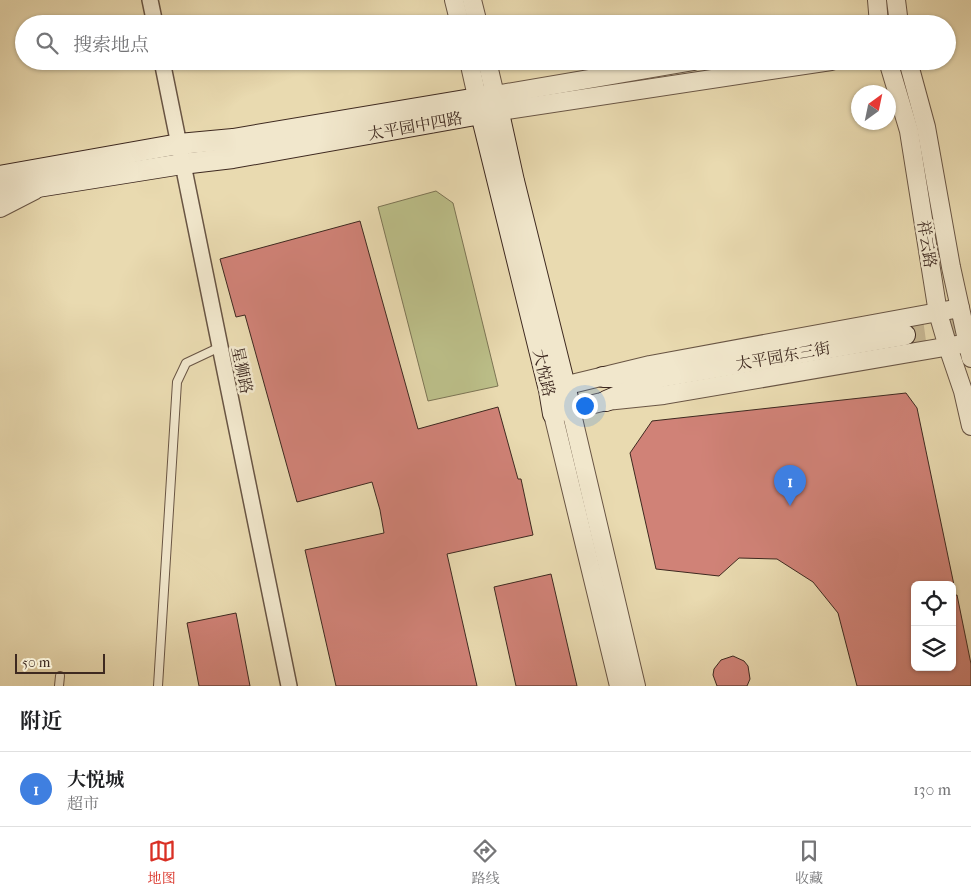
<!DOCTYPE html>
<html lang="zh">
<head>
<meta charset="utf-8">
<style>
	body { margin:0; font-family:"IM FELL French Canon","Noto Serif SC",serif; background:#f2f2f2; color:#202124 }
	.controls { position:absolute; right:15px; bottom:15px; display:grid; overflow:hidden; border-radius:8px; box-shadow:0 1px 4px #0004 }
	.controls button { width:45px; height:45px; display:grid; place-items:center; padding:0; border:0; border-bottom:1px solid #e0e0e0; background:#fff; color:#202124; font:25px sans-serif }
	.compass { position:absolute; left:851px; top:85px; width:45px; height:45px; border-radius:50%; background:#fff; box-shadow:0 1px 4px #0004; rotate:33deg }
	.scale { position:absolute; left:15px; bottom:12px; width:90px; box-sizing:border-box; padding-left:5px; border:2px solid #3e2920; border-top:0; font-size:14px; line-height:18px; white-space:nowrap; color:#3e2920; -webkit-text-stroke:4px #f1e7cc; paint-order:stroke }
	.you { position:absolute; left:584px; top:405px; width:18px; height:18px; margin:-12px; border:4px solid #fff; border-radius:50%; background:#1a73e8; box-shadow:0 0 0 8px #1a73e833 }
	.badge { display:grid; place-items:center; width:32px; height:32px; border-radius:50%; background:#d93025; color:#fff; font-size:16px; font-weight:700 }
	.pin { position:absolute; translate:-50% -41px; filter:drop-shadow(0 1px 2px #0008) }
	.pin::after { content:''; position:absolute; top:26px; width:18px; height:15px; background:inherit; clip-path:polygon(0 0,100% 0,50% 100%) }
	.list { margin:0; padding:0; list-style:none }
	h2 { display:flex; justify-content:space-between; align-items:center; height:65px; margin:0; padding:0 20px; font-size:21px }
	h2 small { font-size:16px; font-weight:400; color:#757577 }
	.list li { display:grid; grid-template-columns:32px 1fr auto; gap:15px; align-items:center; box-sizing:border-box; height:75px; padding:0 20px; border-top:1px solid #e0e0e0 }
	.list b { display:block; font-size:19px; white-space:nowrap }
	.list p { margin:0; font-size:16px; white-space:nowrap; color:#757577 }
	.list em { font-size:16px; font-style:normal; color:#757577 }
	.icon { flex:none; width:28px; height:28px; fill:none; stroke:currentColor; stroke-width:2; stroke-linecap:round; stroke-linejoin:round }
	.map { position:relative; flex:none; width:971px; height:686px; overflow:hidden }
	.search { position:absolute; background:#fff; box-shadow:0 1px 4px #0004; left:15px; right:15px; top:15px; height:55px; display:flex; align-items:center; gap:12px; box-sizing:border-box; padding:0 18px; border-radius:28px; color:#757577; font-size:19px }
	.sheet { height:140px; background:#fff }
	nav { display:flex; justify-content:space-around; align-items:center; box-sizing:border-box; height:70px; border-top:1px solid #e0e0e0; background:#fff; font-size:14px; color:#757577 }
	nav a { display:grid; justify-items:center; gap:2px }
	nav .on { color:#d93025 }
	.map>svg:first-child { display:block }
	.green { fill:#bbbe88; stroke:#7c7454 }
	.building { fill:#d08277; stroke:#3e2920 }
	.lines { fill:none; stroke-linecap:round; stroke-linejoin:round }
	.secondary-tunnel { stroke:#c7b793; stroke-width:20; stroke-dasharray:20 10; stroke-linecap:butt }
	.service-casing { stroke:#695544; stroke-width:10 }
	.minor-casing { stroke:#695544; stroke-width:18 }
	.tertiary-casing { stroke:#695544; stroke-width:20 }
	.secondary-casing { stroke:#3e2920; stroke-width:22 }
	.service { stroke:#f1e7cc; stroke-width:8 }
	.minor { stroke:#f1e7cc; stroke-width:15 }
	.tertiary { stroke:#f1e7cc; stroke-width:18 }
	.secondary { stroke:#f1e7cc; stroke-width:20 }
	.labels { text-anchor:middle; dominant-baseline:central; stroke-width:5; stroke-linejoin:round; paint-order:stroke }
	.street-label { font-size:16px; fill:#3e2920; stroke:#f1e7cc }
</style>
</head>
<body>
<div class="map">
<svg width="971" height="686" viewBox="0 0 971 686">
	<rect width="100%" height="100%" fill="#e9dab0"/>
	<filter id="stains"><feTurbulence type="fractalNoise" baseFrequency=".004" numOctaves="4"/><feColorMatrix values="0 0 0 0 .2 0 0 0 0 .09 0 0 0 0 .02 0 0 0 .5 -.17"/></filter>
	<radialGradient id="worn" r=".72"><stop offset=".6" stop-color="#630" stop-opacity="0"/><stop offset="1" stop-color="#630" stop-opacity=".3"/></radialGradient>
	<!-- green -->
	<polygon class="green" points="436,191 453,203 498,386 428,401 378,207"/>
	<!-- building -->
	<g class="building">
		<polygon points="360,221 418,429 498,407 518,479 521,479 533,535 447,554 477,686 336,686 305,550 384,533 380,510 372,482 297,502 245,315 236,317 220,259"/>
		<polygon points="906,393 917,408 954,585 915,585 915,667 952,667 952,596 957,595 971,664 971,686 857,686 838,613 813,582 777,559 739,558 719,576 656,569 630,453 652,421"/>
		<polygon points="551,574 577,686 516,686 494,587"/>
		<polygon points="236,613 250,686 199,686 187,623"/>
		<polygon points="733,656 744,661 748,666 750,679 747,686 717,686 713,675 714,669 721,660"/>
	</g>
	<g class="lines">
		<!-- secondary-tunnel -->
		<polyline class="secondary-tunnel" points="905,335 971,326"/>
		<defs>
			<g id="service">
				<polyline points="59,686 60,676"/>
				<polyline points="158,686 177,382 186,363 220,347"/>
			</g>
			<g id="minor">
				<polyline points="150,0 155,24"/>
				<polyline points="162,61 289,686"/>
			</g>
			<g id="tertiary">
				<polyline points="454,0 460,24"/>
				<polyline points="472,0 478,24"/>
				<polyline points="877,0 879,24"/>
				<polyline points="896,0 899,24"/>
				<polyline points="469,61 481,114 831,61"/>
				<polyline points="487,61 495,95 694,61"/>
				<polyline points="888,61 909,131 938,313 948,347 963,391 971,426"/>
				<polyline points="908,61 926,127 951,267 971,358"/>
				<polyline points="0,208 35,190"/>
				<polyline points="551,389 650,365 960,308"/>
				<polyline points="571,410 636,686"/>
				<polyline points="619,686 553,414 606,401 664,395 968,343"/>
			</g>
			<g id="secondary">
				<polyline points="0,176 179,144 233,139 495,95 514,181 571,410"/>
				<polyline points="0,193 182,164 233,158 481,114 549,390 553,414"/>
				<polyline points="603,377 661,377 905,335"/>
				<polyline points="606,401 655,380"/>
			</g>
		</defs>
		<!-- service casing -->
		<use href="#service" class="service-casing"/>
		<!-- minor casing -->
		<use href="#minor" class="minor-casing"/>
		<!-- tertiary casing -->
		<use href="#tertiary" class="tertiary-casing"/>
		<!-- secondary casing -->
		<use href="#secondary" class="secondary-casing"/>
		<!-- service -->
		<use href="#service" class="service"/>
		<!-- minor -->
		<use href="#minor" class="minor"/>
		<!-- tertiary -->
		<use href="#tertiary" class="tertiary"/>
		<!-- secondary -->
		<use href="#secondary" class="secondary"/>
	</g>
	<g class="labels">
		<!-- street labels -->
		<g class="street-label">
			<text transform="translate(415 126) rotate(-10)">太平园中四路</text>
			<text transform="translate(927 244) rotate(81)">祥云路</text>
			<text transform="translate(783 356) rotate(-10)">太平园东三街</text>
			<text transform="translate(242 370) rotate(78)">星狮路</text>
			<text transform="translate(544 373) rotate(77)">大悦路</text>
		</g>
	</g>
	<rect width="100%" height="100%" filter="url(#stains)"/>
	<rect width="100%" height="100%" fill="url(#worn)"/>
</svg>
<div class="controls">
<button><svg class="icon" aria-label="locate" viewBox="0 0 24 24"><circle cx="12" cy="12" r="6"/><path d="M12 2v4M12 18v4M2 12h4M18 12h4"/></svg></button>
<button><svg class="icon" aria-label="layers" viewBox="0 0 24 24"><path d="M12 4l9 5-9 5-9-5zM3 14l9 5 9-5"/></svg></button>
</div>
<svg class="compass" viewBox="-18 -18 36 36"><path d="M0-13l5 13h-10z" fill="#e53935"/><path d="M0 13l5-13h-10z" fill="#757577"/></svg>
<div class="scale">50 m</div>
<div class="you"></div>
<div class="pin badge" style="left:790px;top:506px;background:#3f7fe0">1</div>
<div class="search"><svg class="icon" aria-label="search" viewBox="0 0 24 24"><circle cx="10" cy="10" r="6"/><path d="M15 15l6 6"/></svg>搜索地点</div>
</div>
<section class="sheet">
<h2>附近<small></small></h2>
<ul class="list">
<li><span class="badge" style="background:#3f7fe0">1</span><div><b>大悦城</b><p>超市</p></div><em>130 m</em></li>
</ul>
</section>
<nav>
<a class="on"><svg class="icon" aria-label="map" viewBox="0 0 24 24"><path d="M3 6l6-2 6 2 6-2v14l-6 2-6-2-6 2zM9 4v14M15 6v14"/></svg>地图</a>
<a><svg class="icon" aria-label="directions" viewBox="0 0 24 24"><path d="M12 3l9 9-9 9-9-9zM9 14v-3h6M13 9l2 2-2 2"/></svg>路线</a>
<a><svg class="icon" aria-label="saved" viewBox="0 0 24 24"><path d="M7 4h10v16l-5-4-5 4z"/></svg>收藏</a>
</nav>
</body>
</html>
